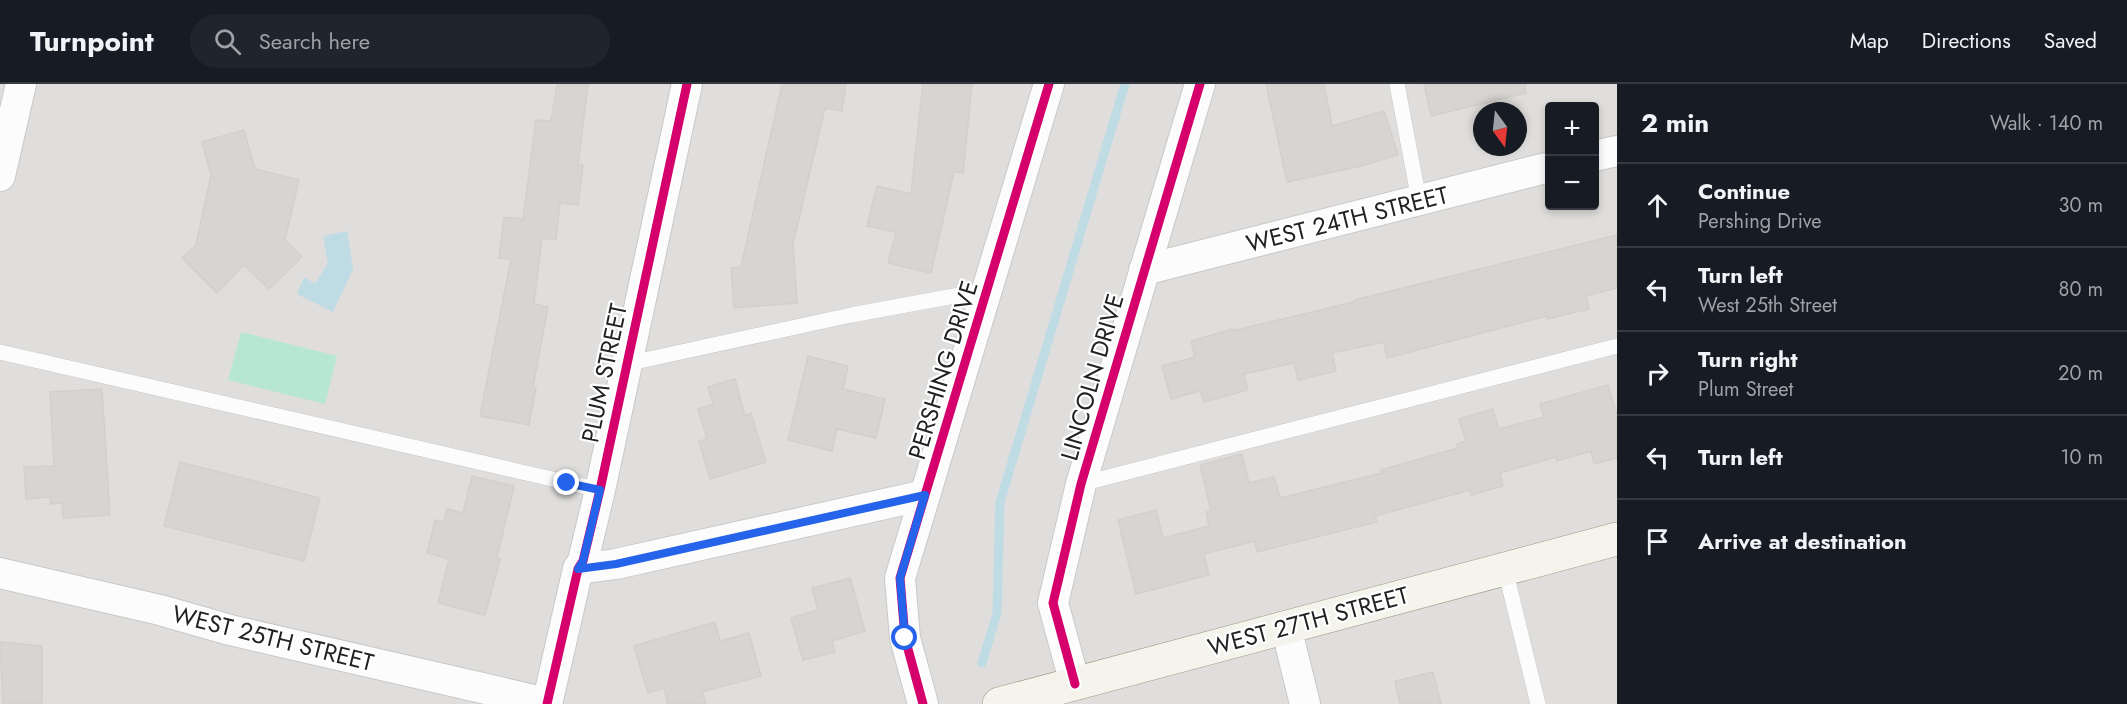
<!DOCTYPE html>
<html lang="en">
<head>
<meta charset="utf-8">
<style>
	body { margin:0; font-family:Jost,sans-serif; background:#20242c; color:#f1f3f6 }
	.controls { position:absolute; right:18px; top:18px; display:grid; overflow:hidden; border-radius:6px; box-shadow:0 3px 9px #0003 }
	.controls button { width:54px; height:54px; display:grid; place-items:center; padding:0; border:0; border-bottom:2px solid #363941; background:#171b24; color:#f1f3f6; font:30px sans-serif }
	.compass { position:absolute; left:1473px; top:18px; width:54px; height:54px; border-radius:50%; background:#171b24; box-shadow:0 3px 9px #0003; rotate:165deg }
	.stop { position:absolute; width:18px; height:18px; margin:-14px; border:4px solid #2563eb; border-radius:50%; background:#fff }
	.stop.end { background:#2563eb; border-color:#fff; box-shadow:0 2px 6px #0008 }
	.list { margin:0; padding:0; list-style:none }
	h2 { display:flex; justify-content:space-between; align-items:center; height:78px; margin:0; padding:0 24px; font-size:26px }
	h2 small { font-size:20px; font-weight:400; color:#9ea1a6 }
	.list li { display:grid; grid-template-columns:39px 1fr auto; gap:18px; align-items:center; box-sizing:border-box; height:84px; padding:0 24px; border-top:2px solid #363941 }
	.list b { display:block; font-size:22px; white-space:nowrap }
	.list p { margin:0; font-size:20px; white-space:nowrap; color:#9ea1a6 }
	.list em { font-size:20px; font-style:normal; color:#9ea1a6 }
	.icon { flex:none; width:33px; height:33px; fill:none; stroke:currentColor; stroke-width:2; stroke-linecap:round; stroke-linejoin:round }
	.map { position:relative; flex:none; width:1617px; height:620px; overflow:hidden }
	header { display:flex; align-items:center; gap:36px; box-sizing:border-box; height:84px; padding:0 30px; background:#171b24; border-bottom:2px solid #363941 }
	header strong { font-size:28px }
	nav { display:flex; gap:33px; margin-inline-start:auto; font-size:21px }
	.search { width:420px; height:54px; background:#20242c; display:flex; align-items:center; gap:15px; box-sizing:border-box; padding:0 21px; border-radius:33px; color:#9ea1a6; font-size:22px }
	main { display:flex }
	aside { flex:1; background:#171b24 }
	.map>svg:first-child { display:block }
	.residential { fill:#dfdedc; fill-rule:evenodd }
	.pitch { fill:#b7e6d2 }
	.water { fill:#bfdbe3 }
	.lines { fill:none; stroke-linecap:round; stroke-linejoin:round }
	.stream { stroke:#bfdbe3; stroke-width:9 }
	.building { fill:#d7d4d2; stroke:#d3d0cc; stroke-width:1.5 }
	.service-casing { stroke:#c9c8c7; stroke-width:16 }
	.minor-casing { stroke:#c9c8c7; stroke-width:32 }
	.secondary-casing { stroke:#999a82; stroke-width:34 }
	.service { stroke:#fdfcfc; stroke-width:15 }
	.minor { stroke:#fdfcfc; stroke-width:30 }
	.secondary { stroke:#f4f4ed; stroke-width:33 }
	.cycleway-casing { stroke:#fff; stroke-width:13 }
	.cycleway { stroke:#d6006c; stroke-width:9 }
	.route { stroke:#2563eb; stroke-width:8 }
	.labels { text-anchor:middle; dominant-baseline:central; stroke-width:4.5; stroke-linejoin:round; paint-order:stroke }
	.street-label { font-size:24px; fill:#222; stroke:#fff }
</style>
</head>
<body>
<header>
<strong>Turnpoint</strong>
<div class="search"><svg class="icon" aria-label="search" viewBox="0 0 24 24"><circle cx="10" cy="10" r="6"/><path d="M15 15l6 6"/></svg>Search here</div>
<nav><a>Map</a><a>Directions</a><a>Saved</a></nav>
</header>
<main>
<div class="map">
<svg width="1617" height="620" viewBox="0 0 1617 620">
	<rect width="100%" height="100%" fill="#f0eeeb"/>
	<!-- residential -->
	<path class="residential" d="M0 0H1617V620H0ZM1550 22H1594V122H1550ZM1482 27H1518V63H1482Z"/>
	<!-- pitch -->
	<polygon class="pitch" points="241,248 337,272 325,320 228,296"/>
	<!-- water -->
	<polygon class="water" points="347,147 353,185 333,228 297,210 304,193 315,200 328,179 323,152"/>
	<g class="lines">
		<!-- stream -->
		<polyline class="stream" points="982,579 997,529 1000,418 1125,0"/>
	</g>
	<!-- building -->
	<g class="building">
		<polygon points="557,0 588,0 578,81 583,81 578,121 560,119 556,156 542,154 534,220 548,223 533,303 536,304 529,341 480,332 511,175 499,174 504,133 523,135 536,36 551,37"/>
		<polygon points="782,0 846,0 842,27 825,24 793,160 797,219 734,224 731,184 741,183"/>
		<polygon points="923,0 972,0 963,89 954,88 931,189 888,179 896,148 867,142 877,102 911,110"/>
		<polygon points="1266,0 1324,0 1332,42 1384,27 1398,71 1361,82 1287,98"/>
		<polygon points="1424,0 1525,0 1526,9 1431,32"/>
		<polygon points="244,46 255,85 299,96 285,156 302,173 269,205 244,181 217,209 182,174 196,161 211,91 202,58"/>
		<polygon points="1617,151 1617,204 1586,212 1589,225 1547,235 1547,232 1387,274 1384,258 1332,269 1336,287 1298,296 1294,279 1244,290 1248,306 1204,318 1200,307 1171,315 1162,282 1195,273 1191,257 1232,245 1232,247 1354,218 1354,216"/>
		<polygon points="808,272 848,282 843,305 885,315 876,354 837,345 832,367 788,356"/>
		<polygon points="735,295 745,332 751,329 766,378 710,395 699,357 707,355 698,325 713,320 708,303"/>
		<polygon points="1608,301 1617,330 1617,374 1594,380 1591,367 1557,377 1556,373 1500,389 1503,402 1471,411 1470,406 1375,432 1377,438 1257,468 1255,457 1204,470 1209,491 1136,510 1118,436 1156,426 1163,454 1209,442 1206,428 1211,427 1200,381 1242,370 1249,399 1274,393 1280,414 1382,389 1381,386 1458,364 1457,360 1466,357 1459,335 1493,325 1499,345 1544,333 1540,320"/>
		<polygon points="102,305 110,431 63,434 62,419 51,420 50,413 26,415 24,383 54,382 50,308"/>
		<polygon points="180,378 320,414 304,477 164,442"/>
		<polygon points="472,392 514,402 497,474 500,475 485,531 438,519 449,475 427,469 435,436 444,438 447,425 463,429"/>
		<polygon points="850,494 865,547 832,557 835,568 803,576 791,534 818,526 812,504"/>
		<polygon points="715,538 720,557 749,549 761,592 702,608 706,620 668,620 664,604 648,609 634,562"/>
		<polygon points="0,558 42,562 42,620 3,620"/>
		<polygon points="1433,588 1441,620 1400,620 1395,597"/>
	</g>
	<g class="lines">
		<defs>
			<g id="service">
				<polyline points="1397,0 1419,116"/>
				<polyline points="0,268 600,406"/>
				<polyline points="626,280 851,231 987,206"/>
				<polyline points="1081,400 1617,262"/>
				<polyline points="1505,485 1538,620"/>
			</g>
			<g id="minor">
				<polyline points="1594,72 1617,67"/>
				<polyline points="0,92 21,0"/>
				<polyline points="1144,186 1550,83"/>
				<polyline points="578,485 616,480 925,411"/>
				<polyline points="0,489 160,526 230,546 547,619"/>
				<polyline points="1286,543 1305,620"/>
				<polyline points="1075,600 1053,519 1081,400 1200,0"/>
				<polyline points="547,620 578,485 583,477 600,406 687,0"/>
				<polyline points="923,620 905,554 900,494 1049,0"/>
			</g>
			<polyline id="secondary" points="999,620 1617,455"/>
		</defs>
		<!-- service casing -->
		<use href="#service" class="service-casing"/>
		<!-- minor casing -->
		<use href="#minor" class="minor-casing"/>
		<!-- secondary casing -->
		<use href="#secondary" class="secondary-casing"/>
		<!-- service -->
		<use href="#service" class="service"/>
		<!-- minor -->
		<use href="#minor" class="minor"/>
		<!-- secondary -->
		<use href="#secondary" class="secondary"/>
		<defs>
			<g id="cycleway">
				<polyline points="1075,600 1053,519 1081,400 1200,0"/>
				<polyline points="547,620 578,485 583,477 600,406 687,0"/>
				<polyline points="923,620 905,554 900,494 1049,0"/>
			</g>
		</defs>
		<!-- cycleway casing -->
		<use href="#cycleway" class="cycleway-casing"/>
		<!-- cycleway -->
		<use href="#cycleway" class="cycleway"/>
	</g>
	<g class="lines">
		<!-- route -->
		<polyline class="route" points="567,399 600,406 583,477 578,485 616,480 925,411 900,494 905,554"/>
	</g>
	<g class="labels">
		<!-- street labels -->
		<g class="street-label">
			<text transform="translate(1347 135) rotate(-14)">WEST 24TH STREET</text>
			<text transform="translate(943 286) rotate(-73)">PERSHING DRIVE</text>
			<text transform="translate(604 289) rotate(-78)">PLUM STREET</text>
			<text transform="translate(1092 293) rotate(-74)">LINCOLN DRIVE</text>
			<text transform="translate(1308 537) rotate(-15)">WEST 27TH STREET</text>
			<text transform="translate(273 554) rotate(14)">WEST 25TH STREET</text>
		</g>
	</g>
</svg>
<div class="controls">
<button>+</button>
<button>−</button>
</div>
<svg class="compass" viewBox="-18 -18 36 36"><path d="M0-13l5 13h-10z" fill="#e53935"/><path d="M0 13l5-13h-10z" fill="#9ea1a6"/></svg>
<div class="stop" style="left:905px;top:554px"></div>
<div class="stop end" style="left:567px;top:399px"></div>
</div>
<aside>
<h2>2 min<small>Walk · 140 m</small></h2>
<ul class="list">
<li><svg class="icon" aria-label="ahead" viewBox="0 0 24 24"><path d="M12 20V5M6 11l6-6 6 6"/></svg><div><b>Continue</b><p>Pershing Drive</p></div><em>30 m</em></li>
<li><svg class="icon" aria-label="left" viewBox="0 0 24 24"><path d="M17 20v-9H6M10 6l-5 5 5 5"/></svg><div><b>Turn left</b><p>West 25th Street</p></div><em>80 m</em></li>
<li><svg class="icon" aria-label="right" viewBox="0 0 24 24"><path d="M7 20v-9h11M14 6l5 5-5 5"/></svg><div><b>Turn right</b><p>Plum Street</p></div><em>20 m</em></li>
<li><svg class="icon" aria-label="left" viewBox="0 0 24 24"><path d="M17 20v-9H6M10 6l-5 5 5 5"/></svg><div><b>Turn left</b></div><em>10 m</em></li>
<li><svg class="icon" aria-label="arrive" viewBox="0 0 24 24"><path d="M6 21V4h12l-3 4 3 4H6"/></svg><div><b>Arrive at destination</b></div></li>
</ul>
</aside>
</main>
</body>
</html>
